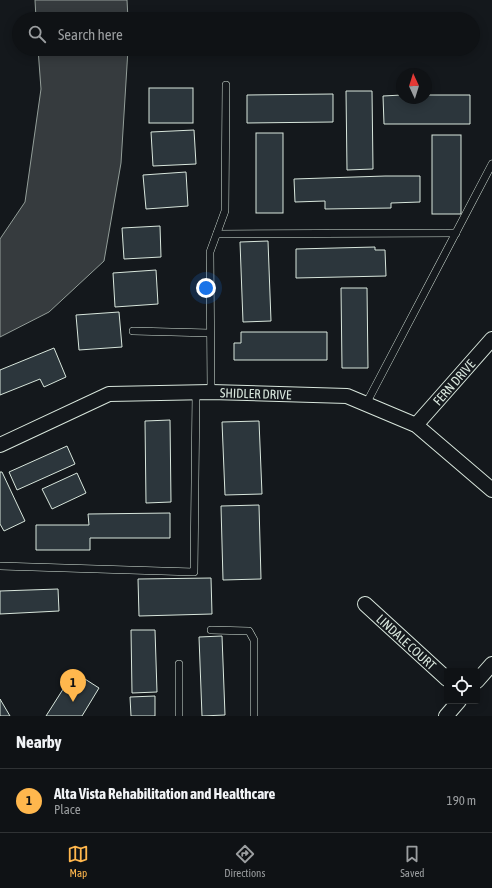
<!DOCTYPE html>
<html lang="en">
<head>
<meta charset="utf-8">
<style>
	body { margin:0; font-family:"Asap Condensed",sans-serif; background:#1d2022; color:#f1f3f6 }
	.controls { position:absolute; right:12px; bottom:12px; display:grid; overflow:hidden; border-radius:4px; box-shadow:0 2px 10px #0003 }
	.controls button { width:36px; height:36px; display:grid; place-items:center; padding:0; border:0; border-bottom:1px solid #2f3234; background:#0f1215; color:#f1f3f6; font:20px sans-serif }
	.compass { position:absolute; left:396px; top:68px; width:36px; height:36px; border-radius:50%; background:#0f1215; box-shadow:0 2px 10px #0003; rotate:356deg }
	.you { position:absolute; left:206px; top:288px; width:14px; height:14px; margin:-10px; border:3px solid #fff; border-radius:50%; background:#1a73e8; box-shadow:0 0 0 6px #1a73e833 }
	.badge { display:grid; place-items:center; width:26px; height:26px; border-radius:50%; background:#ffb74d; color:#111; font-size:13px; font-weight:700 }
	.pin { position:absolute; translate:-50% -33px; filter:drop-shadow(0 1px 2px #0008) }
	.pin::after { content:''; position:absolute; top:21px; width:14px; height:12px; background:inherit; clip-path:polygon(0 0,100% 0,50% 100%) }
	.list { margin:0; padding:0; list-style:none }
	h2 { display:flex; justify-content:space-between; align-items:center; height:52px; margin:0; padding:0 16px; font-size:17px }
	h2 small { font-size:13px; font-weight:400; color:#9b9ea0 }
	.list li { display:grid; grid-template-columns:26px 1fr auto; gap:12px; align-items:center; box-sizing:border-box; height:64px; padding:0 16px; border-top:1px solid #2f3234 }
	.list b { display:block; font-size:15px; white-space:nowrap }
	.list p { margin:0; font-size:13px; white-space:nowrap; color:#9b9ea0 }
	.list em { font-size:13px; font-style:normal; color:#9b9ea0 }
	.icon { flex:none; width:22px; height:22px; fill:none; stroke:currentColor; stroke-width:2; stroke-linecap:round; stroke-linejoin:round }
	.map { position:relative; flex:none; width:492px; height:716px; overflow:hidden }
	.search { position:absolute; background:#0f1215; box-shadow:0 2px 10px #0003; left:12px; right:12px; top:12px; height:44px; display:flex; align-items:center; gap:10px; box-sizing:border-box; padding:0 14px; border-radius:22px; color:#9b9ea0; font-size:15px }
	.sheet { height:116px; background:#0f1215 }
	nav { display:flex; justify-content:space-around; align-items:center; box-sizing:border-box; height:56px; border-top:1px solid #2f3234; background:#0f1215; font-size:11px; color:#9b9ea0 }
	nav a { display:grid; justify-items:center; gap:2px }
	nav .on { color:#ffb74d }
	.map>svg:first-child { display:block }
	.water { fill:#363b3e; stroke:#939e99 }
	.building { fill:#2c363c; stroke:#d8e6dc }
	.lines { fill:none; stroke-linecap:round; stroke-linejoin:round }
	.service-casing { stroke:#d8e6dc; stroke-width:8 }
	.minor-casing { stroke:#d8e6dc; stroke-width:16 }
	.service { stroke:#14181c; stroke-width:7 }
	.minor { stroke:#14181c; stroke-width:14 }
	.labels { text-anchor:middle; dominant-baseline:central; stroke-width:3; stroke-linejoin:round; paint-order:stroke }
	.street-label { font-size:13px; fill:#d8e6dc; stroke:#14181c }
</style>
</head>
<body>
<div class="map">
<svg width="492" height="716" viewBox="0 0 492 716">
	<rect width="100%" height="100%" fill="#14181c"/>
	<!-- water -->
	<g class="water">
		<polygon points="35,0 127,0 128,19 36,19"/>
		<polygon points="38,49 128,49 121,163 104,261 49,312 0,337 0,239 25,202 41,89"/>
	</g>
	<!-- building -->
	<g class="building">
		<rect x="149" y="88" width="44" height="35"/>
		<polygon points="346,91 372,91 373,169 347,170"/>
		<polygon points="333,94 333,122 247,123 247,95"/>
		<polygon points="402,95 402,98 426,98 426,95 470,95 470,124 384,124 383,96"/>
		<polygon points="194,130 196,164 153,166 151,132"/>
		<rect x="256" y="133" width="27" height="80"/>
		<rect x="432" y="135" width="29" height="79"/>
		<polygon points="186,172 188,206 146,209 143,175"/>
		<polygon points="385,176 420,176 420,202 391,203 391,208 325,209 325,201 295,202 294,179"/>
		<polygon points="160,226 161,257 124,259 122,228"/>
		<polygon points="268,241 271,321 243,322 240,242"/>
		<polygon points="375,247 375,250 385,250 386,276 296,278 296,249"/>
		<polygon points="156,270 158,304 115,307 113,273"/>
		<polygon points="341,288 367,288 368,368 342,368"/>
		<polygon points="119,312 122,347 79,350 76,315"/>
		<polygon points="241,332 327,332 327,360 234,360 234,343 241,343"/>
		<polygon points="54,348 66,377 44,387 40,379 0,395 0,370"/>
		<polygon points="170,420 171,502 146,503 145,421"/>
		<polygon points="259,421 262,494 225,495 222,422"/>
		<polygon points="67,446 75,464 17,490 9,472"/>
		<polygon points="0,472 2,472 25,521 4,531 0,524"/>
		<polygon points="77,473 86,493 52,509 42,489"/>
		<polygon points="259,505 261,579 223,580 221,506"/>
		<polygon points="170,513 170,538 90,538 90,550 36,550 36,525 89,525 88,514"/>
		<polygon points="211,578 212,614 139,616 138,579"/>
		<polygon points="58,589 59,611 0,614 0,591"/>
		<polygon points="131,630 155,630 157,692 132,693"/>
		<polygon points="222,636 225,715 202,716 199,637"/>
		<polygon points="74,672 99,688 82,716 46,716"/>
		<polygon points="155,696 155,716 131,716 130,697"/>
		<polygon points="0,699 10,716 0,716"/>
	</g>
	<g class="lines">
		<defs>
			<g id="service">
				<polyline points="217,234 456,233"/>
				<polyline points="133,331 210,333"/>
				<polyline points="211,392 210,252 225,211 226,85"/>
				<polyline points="366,404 492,164"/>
				<polyline points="0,566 194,572 196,393"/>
				<polyline points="211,630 249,631 254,640 254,716"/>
				<polyline points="179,716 179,664"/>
			</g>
			<g id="minor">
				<path id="s1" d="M416 425 492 339"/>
				<path id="s2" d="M0 445 109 394 211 392 347 396 416 425 492 490"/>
				<path id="s3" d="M365 604 447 679"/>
				<polyline points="477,681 492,664"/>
				<polyline points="446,716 459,701"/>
			</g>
		</defs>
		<!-- service casing -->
		<use href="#service" class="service-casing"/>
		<!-- minor casing -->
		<use href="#minor" class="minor-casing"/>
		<!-- service -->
		<use href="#service" class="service"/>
		<!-- minor -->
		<use href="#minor" class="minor"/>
	</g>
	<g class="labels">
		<!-- street labels -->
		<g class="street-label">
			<text stroke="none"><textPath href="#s1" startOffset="57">FERN DRIVE</textPath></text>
			<text stroke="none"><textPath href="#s2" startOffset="267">SHIDLER DRIVE</textPath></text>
			<text stroke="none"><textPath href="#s3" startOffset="56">LINDALE COURT</textPath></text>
		</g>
	</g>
</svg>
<div class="controls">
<button><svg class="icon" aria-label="locate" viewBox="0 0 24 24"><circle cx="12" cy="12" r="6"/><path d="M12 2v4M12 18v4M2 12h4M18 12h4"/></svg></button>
</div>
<svg class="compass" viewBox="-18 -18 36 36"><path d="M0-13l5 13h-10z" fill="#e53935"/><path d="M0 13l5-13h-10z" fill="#9b9ea0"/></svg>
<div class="you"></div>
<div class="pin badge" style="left:73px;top:702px">1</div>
<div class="search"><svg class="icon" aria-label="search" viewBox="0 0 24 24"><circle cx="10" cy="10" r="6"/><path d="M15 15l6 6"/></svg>Search here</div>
</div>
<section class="sheet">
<h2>Nearby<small></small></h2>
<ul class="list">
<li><span class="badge">1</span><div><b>Alta Vista Rehabilitation and Healthcare</b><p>Place</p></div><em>190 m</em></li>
</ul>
</section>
<nav>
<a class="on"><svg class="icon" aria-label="map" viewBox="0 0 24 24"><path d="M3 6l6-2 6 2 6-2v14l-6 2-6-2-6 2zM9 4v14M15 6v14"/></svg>Map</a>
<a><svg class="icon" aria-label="directions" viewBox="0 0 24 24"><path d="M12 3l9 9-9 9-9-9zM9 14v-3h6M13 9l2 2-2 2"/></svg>Directions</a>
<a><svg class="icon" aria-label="saved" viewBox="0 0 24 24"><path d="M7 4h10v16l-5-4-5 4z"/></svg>Saved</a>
</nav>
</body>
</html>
